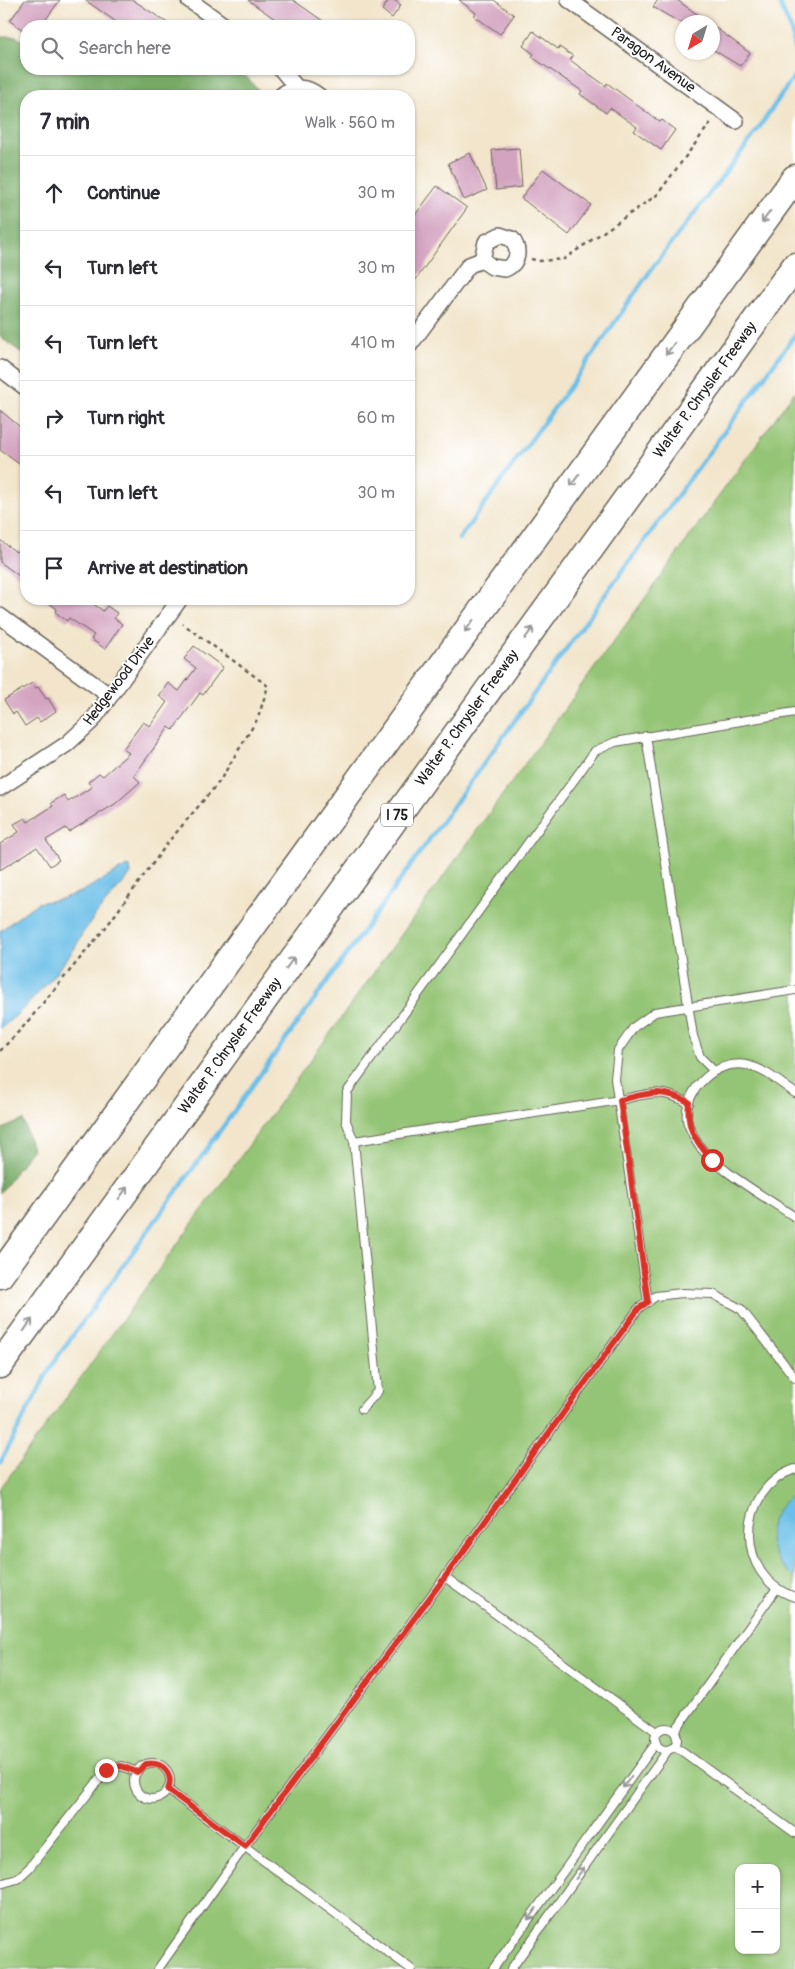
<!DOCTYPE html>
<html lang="en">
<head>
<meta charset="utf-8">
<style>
	body { margin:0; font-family:Pangolin,sans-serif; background:#f7f7f7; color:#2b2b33 }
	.controls { position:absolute; right:15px; bottom:15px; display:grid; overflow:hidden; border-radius:10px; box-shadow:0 1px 4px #0004 }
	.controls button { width:45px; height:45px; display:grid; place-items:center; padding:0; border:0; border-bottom:1px solid #e1e1e2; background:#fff; color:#2b2b33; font:25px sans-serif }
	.compass { position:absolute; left:675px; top:15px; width:45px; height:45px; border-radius:50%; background:#fff; box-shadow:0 1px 4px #0004; rotate:218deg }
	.stop { position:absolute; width:15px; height:15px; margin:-11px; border:4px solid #d93025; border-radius:50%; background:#fff }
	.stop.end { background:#d93025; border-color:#fff; box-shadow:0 1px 5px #0008 }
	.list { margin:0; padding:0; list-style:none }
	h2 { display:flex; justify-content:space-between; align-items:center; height:65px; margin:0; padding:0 20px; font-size:21px }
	h2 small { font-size:16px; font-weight:400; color:#7c7c81 }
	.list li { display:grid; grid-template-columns:32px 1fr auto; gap:15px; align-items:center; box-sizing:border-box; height:75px; padding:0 20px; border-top:1px solid #e1e1e2 }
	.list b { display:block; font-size:19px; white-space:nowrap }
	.list em { font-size:16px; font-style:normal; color:#7c7c81 }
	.icon { flex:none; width:28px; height:28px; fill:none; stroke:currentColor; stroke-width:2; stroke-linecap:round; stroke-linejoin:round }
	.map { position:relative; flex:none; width:795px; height:1969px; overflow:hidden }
	.search { position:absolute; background:#fff; box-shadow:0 1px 4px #0004; left:20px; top:20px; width:395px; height:55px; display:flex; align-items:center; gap:12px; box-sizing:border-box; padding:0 18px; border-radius:20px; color:#7c7c81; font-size:19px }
	.panel { position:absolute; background:#fff; box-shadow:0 1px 4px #0004; left:20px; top:90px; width:395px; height:515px; border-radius:20px }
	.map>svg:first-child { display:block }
	.green { fill:#94c474; stroke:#587048; fill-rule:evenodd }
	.forest { fill:#7a6; stroke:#4a6341 }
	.water { fill:#6cbfe8; stroke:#446e82 }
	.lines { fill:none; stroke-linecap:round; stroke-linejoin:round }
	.stream { stroke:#6cbfe8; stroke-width:4.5 }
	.building { fill:#d3a3c0 }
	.lane-casing { stroke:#676259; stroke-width:10 }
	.street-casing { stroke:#676259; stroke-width:18 }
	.highway-casing { stroke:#676259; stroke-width:29 }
	.path { stroke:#676259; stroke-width:2.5; stroke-dasharray:4 4; stroke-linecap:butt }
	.lane { stroke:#fff; stroke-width:8 }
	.street { stroke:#fff; stroke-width:15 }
	.highway { stroke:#fff; stroke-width:26 }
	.oneway { stroke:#999 }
	.route { stroke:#d93025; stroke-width:6 }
	.labels { text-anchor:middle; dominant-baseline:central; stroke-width:4; stroke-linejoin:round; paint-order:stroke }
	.shield { fill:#fff; stroke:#606060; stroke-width:1 }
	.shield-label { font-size:14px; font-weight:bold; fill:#1c1c1c }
	.street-label { font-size:15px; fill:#1c1c1c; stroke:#fff }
</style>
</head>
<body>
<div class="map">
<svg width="795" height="1969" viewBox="0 0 795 1969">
	<rect width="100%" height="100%" fill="#fff"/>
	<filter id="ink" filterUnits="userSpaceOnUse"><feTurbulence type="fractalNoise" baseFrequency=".02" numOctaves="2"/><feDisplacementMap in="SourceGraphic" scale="10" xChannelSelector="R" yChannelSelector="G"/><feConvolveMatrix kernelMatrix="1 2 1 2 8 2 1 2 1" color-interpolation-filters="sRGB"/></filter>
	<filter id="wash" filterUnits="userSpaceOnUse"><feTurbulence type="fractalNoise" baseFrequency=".0096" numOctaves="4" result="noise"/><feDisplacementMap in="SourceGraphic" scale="20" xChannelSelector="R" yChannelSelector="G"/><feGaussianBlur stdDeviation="1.12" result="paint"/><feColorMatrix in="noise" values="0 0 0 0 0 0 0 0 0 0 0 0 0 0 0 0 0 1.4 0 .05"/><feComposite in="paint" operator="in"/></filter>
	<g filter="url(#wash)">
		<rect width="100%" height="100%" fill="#f2e5cb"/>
		<!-- green -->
		<path class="green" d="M795 391V1969H0V1489ZM739 1868H776V1950H739Z"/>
		<!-- forest -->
		<g class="forest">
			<polygon points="0,37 17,37 26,43 26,69 167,69 173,71 176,69 239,69 258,89 255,96 26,96 26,356 0,337"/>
			<polygon points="23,1120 32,1149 0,1193 0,1130"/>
		</g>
		<!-- water -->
		<g class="water">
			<polygon points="127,866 130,867 131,874 98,912 82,934 75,948 46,985 19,1013 0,1029 0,931 37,903 60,899 81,892"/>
			<path d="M795 1494V1577C762 1555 761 1515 795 1494Z"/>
		</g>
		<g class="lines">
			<!-- stream -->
			<g class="stream">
				<polyline points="778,0 790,27 795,48"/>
				<polyline points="459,539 584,367 653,267 752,138 795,75"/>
				<polyline points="0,1463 51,1366 602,599 795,335"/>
			</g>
		</g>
		<g id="blocks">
			<!-- building -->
			<g class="building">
				<polygon points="25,0 60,0 41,26 26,26 26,32 10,21"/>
				<polygon points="85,0 133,0 172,26 122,26"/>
				<polygon points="248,0 293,0 330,26 285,26"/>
				<polygon points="389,0 394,0 401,5 392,18 382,10"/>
				<polygon points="459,0 494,0 514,15 500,34 474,16 476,13"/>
				<polygon points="658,0 677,0 708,22 679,22 653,7"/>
				<polygon points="712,25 750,53 740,66 712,49"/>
				<polygon points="533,31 558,49 559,47 573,56 570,60 606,86 607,83 660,122 662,120 675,130 661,150 634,131 637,127 610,108 606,113 580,94 582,91 532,57 534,54 523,46"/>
				<polygon points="519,148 522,187 496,190 492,150"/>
				<polygon points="470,153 487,190 464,200 448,163"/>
				<polygon points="543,169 591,205 569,235 521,198"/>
				<polygon points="437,186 467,208 409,289 409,223"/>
				<polygon points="0,410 26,432 26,469 0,450"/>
				<polygon points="0,540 16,552 19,549 26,554 26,581 0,562"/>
				<polygon points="44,599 87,599 103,611 107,606 117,613 114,618 122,624 105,649 91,639 94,635 69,618 67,621 55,612 57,609"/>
				<polygon points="194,646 223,667 203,695 200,693 173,730 169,727 134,776 140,782 115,804 69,832 66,828 46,840 59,860 50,866 37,847 0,870 0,844 19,832 14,824 25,818 28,822 53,806 51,803 64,795 68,802 92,787 88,782 99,773 103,776 129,753 123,749 143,722 150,726 167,702 159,696 168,683 179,691 196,668 184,659"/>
				<polygon points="32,683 35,688 38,687 46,699 48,698 56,711 40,722 37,718 25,726 16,712 13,714 4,700"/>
			</g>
		</g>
	</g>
	<g filter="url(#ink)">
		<use href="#blocks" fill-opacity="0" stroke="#676259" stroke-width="1"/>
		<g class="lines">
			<defs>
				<g id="lane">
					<polyline points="646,736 693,1036 700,1057 713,1070"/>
					<path d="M795 1093C779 1082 765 1069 746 1065 717 1059 683 1090 687 1120 688 1126 693 1135 696 1141 710 1166 770 1200 795 1217"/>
					<path d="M689 1103C660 1088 650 1093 620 1100L354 1141 346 1121 347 1092 595 751 615 742 795 712"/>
					<polyline points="354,1141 378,1391 362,1409"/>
					<polyline points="648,1302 615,1079 618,1050 634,1027 655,1012 795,990"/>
					<path d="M795 1469C736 1489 734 1578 795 1597"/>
					<polyline points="445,1577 657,1732"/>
					<circle cx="666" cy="1739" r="11"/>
					<polyline points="675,1731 777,1588"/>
					<polyline points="675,1746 795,1833"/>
					<circle cx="152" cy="1781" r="18"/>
					<polyline points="168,1790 411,1969"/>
					<polyline points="0,1884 17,1879 29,1868 106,1771 121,1766 137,1772"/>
					<polyline points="158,1969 245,1846 445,1577 639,1308 656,1296 682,1293 713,1294 741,1309 795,1378"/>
					<polyline points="493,1969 656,1743"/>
					<polyline points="511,1969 668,1750"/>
				</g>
				<g id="street">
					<polyline points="189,0 225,26"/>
					<polyline points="569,0 736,121"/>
					<polyline points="281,69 297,88"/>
					<path d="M281 96C293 85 307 86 319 96"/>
					<path d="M500 235 512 239C520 250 519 263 505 269L492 267 482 260 486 242Z"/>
					<polyline points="409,346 469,265 482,260"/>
					<polyline points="0,368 26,388"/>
					<polyline points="0,616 110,696"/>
					<polyline points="0,788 67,744 92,721 180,599"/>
				</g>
				<g id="highway">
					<polyline points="0,1275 795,178"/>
					<polyline points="0,1365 795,266"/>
				</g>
			</defs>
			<!-- lane casing -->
			<use href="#lane" class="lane-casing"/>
			<!-- street casing -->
			<use href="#street" class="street-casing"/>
			<!-- highway casing -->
			<use href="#highway" class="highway-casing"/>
			<!-- path -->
			<g class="path">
				<polyline points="531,259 540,261 564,259 657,195 712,121"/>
				<polyline points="0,1051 24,1026 106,927 170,840 219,782 258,718 268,686 183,624"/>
			</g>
			<!-- lane -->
			<use href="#lane" class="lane"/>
			<!-- street -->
			<use href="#street" class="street"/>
			<!-- highway -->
			<use href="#highway" class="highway"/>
		</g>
		<!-- one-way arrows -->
		<defs><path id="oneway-shaft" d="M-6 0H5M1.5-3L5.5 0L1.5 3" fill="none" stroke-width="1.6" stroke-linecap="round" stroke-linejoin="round" transform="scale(1.25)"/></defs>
		<g class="oneway">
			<use href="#oneway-shaft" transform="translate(766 217) rotate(126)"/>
			<use href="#oneway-shaft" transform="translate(670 349) rotate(126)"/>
			<use href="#oneway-shaft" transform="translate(575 480) rotate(126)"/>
			<use href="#oneway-shaft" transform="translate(469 626) rotate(126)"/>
			<use href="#oneway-shaft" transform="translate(529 633) rotate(-54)"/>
			<use href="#oneway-shaft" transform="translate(290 963) rotate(-54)"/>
			<use href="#oneway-shaft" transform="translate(123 1193) rotate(-54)"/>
			<use href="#oneway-shaft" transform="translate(28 1325) rotate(-55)"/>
			<use href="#oneway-shaft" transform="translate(627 1782) rotate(126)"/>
			<use href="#oneway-shaft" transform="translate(580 1873) rotate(-54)"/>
			<use href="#oneway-shaft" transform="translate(532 1914) rotate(126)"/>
		</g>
	</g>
	<g class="lines" filter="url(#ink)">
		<!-- route -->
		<path class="route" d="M106 1770 121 1766 137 1772 146 1764C163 1761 174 1774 168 1790L245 1846 445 1577 639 1308 648 1302 620 1100C650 1093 660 1088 689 1102 686 1129 695 1140 712 1160"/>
	</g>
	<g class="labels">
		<!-- shield labels -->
		<rect class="shield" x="381" y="803.5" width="32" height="23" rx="4"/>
		<g class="shield-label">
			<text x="397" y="815">I 75</text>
		</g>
		<!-- street labels -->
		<g class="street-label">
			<text transform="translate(653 60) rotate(36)">Paragon Avenue</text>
			<text transform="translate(705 390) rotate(-54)">Walter P. Chrysler Freeway</text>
			<text transform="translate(119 681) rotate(-53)">Hedgewood Drive</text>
			<text transform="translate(467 718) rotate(-54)">Walter P. Chrysler Freeway</text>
			<text transform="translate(230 1046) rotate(-54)">Walter P. Chrysler Freeway</text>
		</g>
	</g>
</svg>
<div class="controls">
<button>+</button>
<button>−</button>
</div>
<svg class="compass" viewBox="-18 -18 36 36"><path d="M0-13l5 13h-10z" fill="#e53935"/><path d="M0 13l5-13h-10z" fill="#7c7c81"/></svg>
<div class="stop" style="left:712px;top:1160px"></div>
<div class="stop end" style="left:106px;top:1770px"></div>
<div class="search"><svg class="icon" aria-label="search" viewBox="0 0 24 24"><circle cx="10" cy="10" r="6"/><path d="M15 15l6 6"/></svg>Search here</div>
<section class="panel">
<h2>7 min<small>Walk · 560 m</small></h2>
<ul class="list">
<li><svg class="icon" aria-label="ahead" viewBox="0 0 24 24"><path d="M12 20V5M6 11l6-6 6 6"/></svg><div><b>Continue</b></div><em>30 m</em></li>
<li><svg class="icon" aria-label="left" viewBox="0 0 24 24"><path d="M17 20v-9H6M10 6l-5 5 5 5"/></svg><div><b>Turn left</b></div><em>30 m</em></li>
<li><svg class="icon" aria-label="left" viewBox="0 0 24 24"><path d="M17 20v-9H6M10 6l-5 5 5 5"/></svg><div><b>Turn left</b></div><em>410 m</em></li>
<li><svg class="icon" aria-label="right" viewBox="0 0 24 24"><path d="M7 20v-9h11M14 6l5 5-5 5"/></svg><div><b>Turn right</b></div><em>60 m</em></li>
<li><svg class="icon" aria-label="left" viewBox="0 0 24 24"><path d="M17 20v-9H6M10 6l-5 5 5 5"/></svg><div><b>Turn left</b></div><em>30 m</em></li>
<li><svg class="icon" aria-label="arrive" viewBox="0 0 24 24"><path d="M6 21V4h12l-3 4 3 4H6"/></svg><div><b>Arrive at destination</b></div></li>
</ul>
</section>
</div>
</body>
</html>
